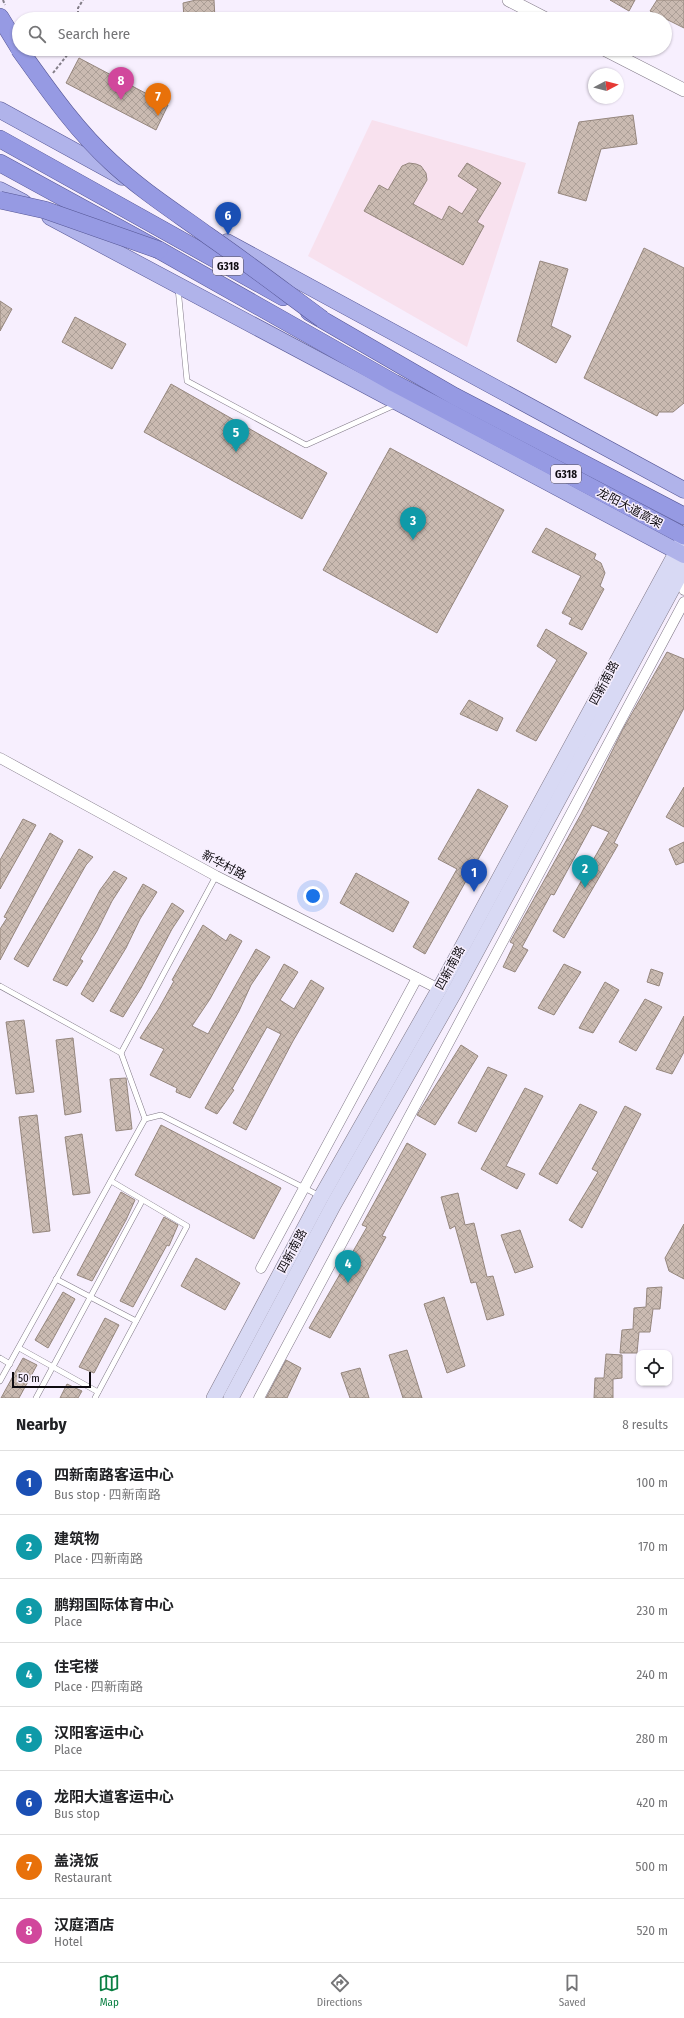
<!DOCTYPE html>
<html lang="en">
<head>
<meta charset="utf-8">
<style>
	body { margin:0; font-family:"Fira Sans Condensed","Noto Sans SC",sans-serif; background:#f2f2f2; color:#202124 }
	.controls { position:absolute; right:12px; bottom:12px; display:grid; overflow:hidden; border-radius:8px; box-shadow:0 1px 3px #0004 }
	.controls button { width:36px; height:36px; display:grid; place-items:center; padding:0; border:0; border-bottom:1px solid #e0e0e0; background:#fff; color:#202124; font:20px sans-serif }
	.compass { position:absolute; left:588px; top:68px; width:36px; height:36px; border-radius:50%; background:#fff; box-shadow:0 1px 3px #0004; rotate:83deg }
	.scale { position:absolute; left:12px; bottom:10px; width:79px; box-sizing:border-box; padding-left:4px; border:2px solid #0e0b10; border-top:0; font-size:11px; line-height:14px; white-space:nowrap; color:#0e0b10; -webkit-text-stroke:3px #f7effe; paint-order:stroke }
	.you { position:absolute; left:313px; top:896px; width:14px; height:14px; margin:-10px; border:3px solid #fff; border-radius:50%; background:#1a73e8; box-shadow:0 0 0 6px #1a73e833 }
	.badge { display:grid; place-items:center; width:26px; height:26px; border-radius:50%; background:#0b8043; color:#fff; font-size:13px; font-weight:700 }
	.pin { position:absolute; translate:-50% -33px; filter:drop-shadow(0 1px 2px #0008) }
	.pin::after { content:''; position:absolute; top:21px; width:14px; height:12px; background:inherit; clip-path:polygon(0 0,100% 0,50% 100%) }
	.list { margin:0; padding:0; list-style:none }
	h2 { display:flex; justify-content:space-between; align-items:center; height:52px; margin:0; padding:0 16px; font-size:17px }
	h2 small { font-size:13px; font-weight:400; color:#757577 }
	.list li { display:grid; grid-template-columns:26px 1fr auto; gap:12px; align-items:center; box-sizing:border-box; height:64px; padding:0 16px; border-top:1px solid #e0e0e0 }
	.list b { display:block; font-size:15px; white-space:nowrap }
	.list p { margin:0; font-size:13px; white-space:nowrap; color:#757577 }
	.list em { font-size:13px; font-style:normal; color:#757577 }
	.icon { flex:none; width:22px; height:22px; fill:none; stroke:currentColor; stroke-width:2; stroke-linecap:round; stroke-linejoin:round }
	.map { position:relative; flex:none; width:684px; height:1398px; overflow:hidden }
	.search { position:absolute; background:#fff; box-shadow:0 1px 3px #0004; left:12px; right:12px; top:12px; height:44px; display:flex; align-items:center; gap:10px; box-sizing:border-box; padding:0 14px; border-radius:22px; color:#757577; font-size:15px }
	.sheet { height:564px; background:#fff }
	nav { display:flex; justify-content:space-around; align-items:center; box-sizing:border-box; height:56px; border-top:1px solid #e0e0e0; background:#fff; font-size:11px; color:#757577 }
	nav a { display:grid; justify-items:center; gap:2px }
	nav .on { color:#0b8043 }
	.map>svg:first-child { display:block }
	.commercial { fill:#f8e1ee }
	.building { fill:url(#building-cross-hatch); stroke:#95867d }
	.lines { fill:none; stroke-linecap:round; stroke-linejoin:round }
	.service-casing { stroke:#807987; stroke-width:6 }
	.minor-casing { stroke:#807987; stroke-width:11 }
	.tertiary-casing { stroke:#807987; stroke-width:14 }
	.secondary-casing { stroke:#807987; stroke-width:16 }
	.primary-casing { stroke:#565795; stroke-width:17 }
	.trunk-casing { stroke:#565795; stroke-width:18 }
	.path { stroke:#837e88; stroke-width:2; stroke-dasharray:3 2; stroke-linecap:butt }
	.service { stroke:#fff; stroke-width:5 }
	.minor { stroke:#fff; stroke-width:10 }
	.tertiary { stroke:#fff; stroke-width:13 }
	.secondary { stroke:#d8d9f4; stroke-width:15 }
	.primary { stroke:#b0b3ea; stroke-width:16 }
	.trunk { stroke:#969ae3; stroke-width:17 }
	.trunk-bridge-casing { stroke:#565795; stroke-width:18; stroke-linecap:butt }
	.trunk-bridge { stroke:#969ae3; stroke-width:17 }
	.labels { text-anchor:middle; dominant-baseline:central; stroke-width:3; stroke-linejoin:round; paint-order:stroke }
	.shield { fill:#f7effe; stroke:#544f57; stroke-width:1 }
	.shield-label { font-size:11px; font-weight:bold; fill:#0e0b10 }
	.street-label { font-size:12px; fill:#0e0b10; stroke:#f7effe }
</style>
</head>
<body>
<div class="map">
<svg width="684" height="1398" viewBox="0 0 684 1398">
	<defs>
		<pattern id="building-cross-hatch" width="8" height="8" patternUnits="userSpaceOnUse"><rect width="8" height="8" fill="#cabab1"/><path d="M0 0l8 8M0 8l8-8" fill="none" stroke="#ac9f97"/></pattern>
	</defs>
	<rect width="100%" height="100%" fill="#f7effe"/>
	<!-- commercial -->
	<polygon class="commercial" points="372,120 526,163 467,347 308,256"/>
	<!-- building -->
	<g class="building">
		<polygon points="196,0 214,0 215,19 184,19 183,3"/>
		<polygon points="610,0 635,0 629,11"/>
		<polygon points="657,0 684,0 684,28 650,11"/>
		<polygon points="79,58 168,105 156,130 66,83"/>
		<polygon points="633,115 637,144 601,149 586,201 558,193 579,122"/>
		<polygon points="409,163 416,164 421,166 426,173 427,180 413,204 442,220 449,206 462,214 478,189 458,176 467,163 501,183 477,222 484,226 463,265 364,211 379,185 388,190 402,166"/>
		<polygon points="644,248 684,268 684,403 673,412 659,412 657,416 584,378"/>
		<polygon points="540,261 568,269 551,326 571,336 556,363 517,341"/>
		<polygon points="0,301 12,309 0,331"/>
		<polygon points="75,317 126,344 112,369 62,342"/>
		<polygon points="171,384 327,473 302,519 144,432"/>
		<polygon points="390,448 504,510 437,633 323,570"/>
		<polygon points="546,528 596,554 594,559 601,563 605,573 600,586 604,589 582,630 569,624 572,618 562,613 581,576 532,552"/>
		<polygon points="546,629 587,653 536,741 516,731 557,660 537,646"/>
		<polygon points="667,652 684,659 684,708 614,843 618,845 564,938 553,931 609,832 592,825 554,895 551,894 522,947 528,950 515,972 503,967 514,944 510,942 581,814 623,729"/>
		<polygon points="469,700 503,718 497,731 460,714"/>
		<polygon points="684,787 684,827 666,817"/>
		<polygon points="478,789 508,806 425,954 413,947 457,869 438,859"/>
		<polygon points="23,819 36,825 0,889 0,860"/>
		<polygon points="50,833 63,841 0,960 0,929 7,918 4,917"/>
		<polygon points="684,842 684,862 676,865 669,849"/>
		<polygon points="79,849 93,857 86,865 28,967 14,959"/>
		<polygon points="114,871 127,878 112,901 97,931 80,959 83,961 67,986 53,980 100,890"/>
		<polygon points="356,873 409,902 393,932 340,903"/>
		<polygon points="143,884 157,892 140,919 126,948 93,1002 81,994"/>
		<polygon points="172,903 184,911 172,929 141,988 123,1017 110,1011"/>
		<polygon points="203,925 226,941 230,934 242,941 210,999 192,1026 208,1034 256,949 270,957 251,985 239,1011 190,1098 176,1092 177,1088 150,1075 164,1049 140,1038 158,1010 174,981 172,980"/>
		<polygon points="284,964 298,972 280,1000 294,1009 311,980 324,988 293,1041 246,1130 233,1123 281,1034 267,1027 232,1089 234,1090 217,1114 205,1108"/>
		<polygon points="564,964 581,972 554,1015 538,1008"/>
		<polygon points="651,969 663,973 659,986 647,982"/>
		<polygon points="605,982 619,990 593,1033 579,1028"/>
		<polygon points="645,999 662,1007 636,1051 619,1042"/>
		<polygon points="684,1016 684,1052 672,1074 656,1069"/>
		<polygon points="24,1020 34,1092 16,1094 6,1022"/>
		<polygon points="73,1038 81,1112 65,1115 56,1040"/>
		<polygon points="461,1045 478,1056 435,1125 417,1115"/>
		<polygon points="488,1067 507,1075 476,1132 458,1123"/>
		<polygon points="126,1078 132,1129 116,1131 110,1079"/>
		<polygon points="525,1088 543,1096 506,1166 525,1174 517,1189 481,1169"/>
		<polygon points="580,1104 597,1112 557,1184 539,1174"/>
		<polygon points="625,1106 641,1114 582,1228 569,1220 598,1172 592,1169"/>
		<polygon points="37,1115 50,1231 33,1233 19,1117"/>
		<polygon points="161,1125 281,1188 254,1239 135,1175"/>
		<polygon points="82,1134 90,1193 73,1195 65,1137"/>
		<polygon points="407,1143 426,1154 382,1236 386,1237 330,1338 309,1328 367,1227 362,1225"/>
		<polygon points="121,1192 135,1200 126,1220 92,1281 77,1275"/>
		<polygon points="458,1193 465,1225 474,1223 487,1277 493,1276 504,1315 487,1320 476,1282 471,1283 455,1226 450,1229 441,1197"/>
		<polygon points="164,1217 178,1225 169,1246 167,1245 133,1307 120,1301"/>
		<polygon points="684,1224 684,1279 669,1271 665,1258"/>
		<polygon points="520,1230 533,1267 515,1273 501,1235"/>
		<polygon points="196,1258 240,1283 225,1310 181,1286"/>
		<polygon points="662,1287 660,1309 653,1309 650,1332 639,1332 637,1353 620,1353 622,1330 633,1329 634,1308 646,1307 647,1288"/>
		<polygon points="63,1292 75,1299 48,1348 35,1340"/>
		<polygon points="444,1297 465,1366 447,1373 424,1304"/>
		<polygon points="105,1318 119,1325 94,1373 79,1367"/>
		<polygon points="407,1350 422,1398 403,1398 389,1355"/>
		<polygon points="606,1354 622,1355 622,1378 613,1379 613,1398 594,1398 595,1378 604,1378"/>
		<polygon points="23,1358 37,1365 19,1398 1,1398"/>
		<polygon points="286,1360 301,1368 287,1398 266,1398"/>
		<polygon points="360,1368 369,1398 350,1398 341,1373"/>
		<polygon points="67,1384 82,1391 78,1398 60,1398"/>
	</g>
	<g class="lines">
		<defs>
			<g id="service">
				<polyline points="178,288 187,381 306,445 395,405"/>
				<polyline points="0,986 121,1053 145,1119 0,1381"/>
				<polyline points="121,1053 216,876"/>
				<polyline points="145,1119 161,1115 320,1196"/>
				<polyline points="56,1279 136,1321"/>
				<polyline points="19,1348 98,1392"/>
				<polyline points="0,1358 10,1364"/>
				<polyline points="36,1398 142,1201"/>
				<polyline points="95,1398 187,1226 111,1181"/>
			</g>
			<g id="minor">
				<polyline points="684,570 684,590"/>
				<polyline points="0,758 216,876 439,989"/>
				<polyline points="261,1268 417,978"/>
				<polyline points="259,1398 684,602"/>
			</g>
			<g id="tertiary">
				<polyline points="509,0 546,19"/>
				<polyline points="604,49 684,90"/>
			</g>
			<g id="secondary">
				<polyline points="214,1398 321,1197 441,986 683,540"/>
				<polyline points="231,1398 334,1204 454,993 684,567"/>
			</g>
			<g id="primary">
				<polyline points="0,110 122,177"/>
				<polyline points="0,190 23,202"/>
				<polyline points="50,217 684,555"/>
				<polyline points="227,242 684,490"/>
			</g>
			<g id="trunk">
				<polyline points="0,17 19,48"/>
				<polyline points="0,139 283,297"/>
				<polyline points="0,163 159,250 394,383 684,536"/>
				<polyline points="309,312 454,396 684,516"/>
			</g>
		</defs>
		<!-- service casing -->
		<use href="#service" class="service-casing"/>
		<!-- minor casing -->
		<use href="#minor" class="minor-casing"/>
		<!-- tertiary casing -->
		<use href="#tertiary" class="tertiary-casing"/>
		<!-- secondary casing -->
		<use href="#secondary" class="secondary-casing"/>
		<!-- primary casing -->
		<use href="#primary" class="primary-casing"/>
		<!-- trunk casing -->
		<use href="#trunk" class="trunk-casing"/>
		<!-- path -->
		<g class="path">
			<polyline points="3,0 5,5"/>
			<polyline points="78,19 78,8 83,0"/>
			<polyline points="53,73 72,49"/>
		</g>
		<!-- service -->
		<use href="#service" class="service"/>
		<!-- minor -->
		<use href="#minor" class="minor"/>
		<!-- tertiary -->
		<use href="#tertiary" class="tertiary"/>
		<!-- secondary -->
		<use href="#secondary" class="secondary"/>
		<!-- primary -->
		<use href="#primary" class="primary"/>
		<!-- trunk -->
		<use href="#trunk" class="trunk"/>
		<defs>
			<g id="trunk-bridge">
				<path d="M19 49C47 88 75 129 111 162 141 190 174 211 207 235 246 262 284 291 322 319"/>
				<polyline points="0,200 45,210 159,250"/>
			</g>
		</defs>
		<!-- trunk-bridge casing -->
		<use href="#trunk-bridge" class="trunk-bridge-casing"/>
		<!-- trunk-bridge -->
		<use href="#trunk-bridge" class="trunk-bridge"/>
	</g>
	<g class="labels">
		<!-- shield labels -->
		<g class="shield">
			<rect x="213" y="257" width="30" height="18" rx="3"/>
			<rect x="551" y="465" width="30" height="18" rx="3"/>
		</g>
		<g class="shield-label">
			<text x="228" y="266">G318</text>
			<text x="566" y="474">G318</text>
		</g>
		<!-- street labels -->
		<g class="street-label">
			<text transform="translate(630 508) rotate(28)">龙阳大道高架</text>
			<text transform="translate(604 683) rotate(-62)">四新南路</text>
			<text transform="translate(224 865) rotate(28)">新华村路</text>
			<text transform="translate(450 968) rotate(-62)">四新南路</text>
			<text transform="translate(292 1251) rotate(-62)">四新南路</text>
		</g>
	</g>
</svg>
<div class="controls">
<button><svg class="icon" aria-label="locate" viewBox="0 0 24 24"><circle cx="12" cy="12" r="6"/><path d="M12 2v4M12 18v4M2 12h4M18 12h4"/></svg></button>
</div>
<svg class="compass" viewBox="-18 -18 36 36"><path d="M0-13l5 13h-10z" fill="#e53935"/><path d="M0 13l5-13h-10z" fill="#757577"/></svg>
<div class="scale">50 m</div>
<div class="you"></div>
<div class="pin badge" style="left:474px;top:892px;background:#1a4fb4">1</div>
<div class="pin badge" style="left:585px;top:888px;background:#0f9aa8">2</div>
<div class="pin badge" style="left:413px;top:540px;background:#0f9aa8">3</div>
<div class="pin badge" style="left:348px;top:1283px;background:#0f9aa8">4</div>
<div class="pin badge" style="left:236px;top:452px;background:#0f9aa8">5</div>
<div class="pin badge" style="left:228px;top:235px;background:#1a4fb4">6</div>
<div class="pin badge" style="left:158px;top:116px;background:#e8710a">7</div>
<div class="pin badge" style="left:121px;top:100px;background:#d1479c">8</div>
<div class="search"><svg class="icon" aria-label="search" viewBox="0 0 24 24"><circle cx="10" cy="10" r="6"/><path d="M15 15l6 6"/></svg>Search here</div>
</div>
<section class="sheet">
<h2>Nearby<small>8 results</small></h2>
<ul class="list">
<li><span class="badge" style="background:#1a4fb4">1</span><div><b>四新南路客运中心</b><p>Bus stop · 四新南路</p></div><em>100 m</em></li>
<li><span class="badge" style="background:#0f9aa8">2</span><div><b>建筑物</b><p>Place · 四新南路</p></div><em>170 m</em></li>
<li><span class="badge" style="background:#0f9aa8">3</span><div><b>鹏翔国际体育中心</b><p>Place</p></div><em>230 m</em></li>
<li><span class="badge" style="background:#0f9aa8">4</span><div><b>住宅楼</b><p>Place · 四新南路</p></div><em>240 m</em></li>
<li><span class="badge" style="background:#0f9aa8">5</span><div><b>汉阳客运中心</b><p>Place</p></div><em>280 m</em></li>
<li><span class="badge" style="background:#1a4fb4">6</span><div><b>龙阳大道客运中心</b><p>Bus stop</p></div><em>420 m</em></li>
<li><span class="badge" style="background:#e8710a">7</span><div><b>盖浇饭</b><p>Restaurant</p></div><em>500 m</em></li>
<li><span class="badge" style="background:#d1479c">8</span><div><b>汉庭酒店</b><p>Hotel</p></div><em>520 m</em></li>
</ul>
</section>
<nav>
<a class="on"><svg class="icon" aria-label="map" viewBox="0 0 24 24"><path d="M3 6l6-2 6 2 6-2v14l-6 2-6-2-6 2zM9 4v14M15 6v14"/></svg>Map</a>
<a><svg class="icon" aria-label="directions" viewBox="0 0 24 24"><path d="M12 3l9 9-9 9-9-9zM9 14v-3h6M13 9l2 2-2 2"/></svg>Directions</a>
<a><svg class="icon" aria-label="saved" viewBox="0 0 24 24"><path d="M7 4h10v16l-5-4-5 4z"/></svg>Saved</a>
</nav>
</body>
</html>
